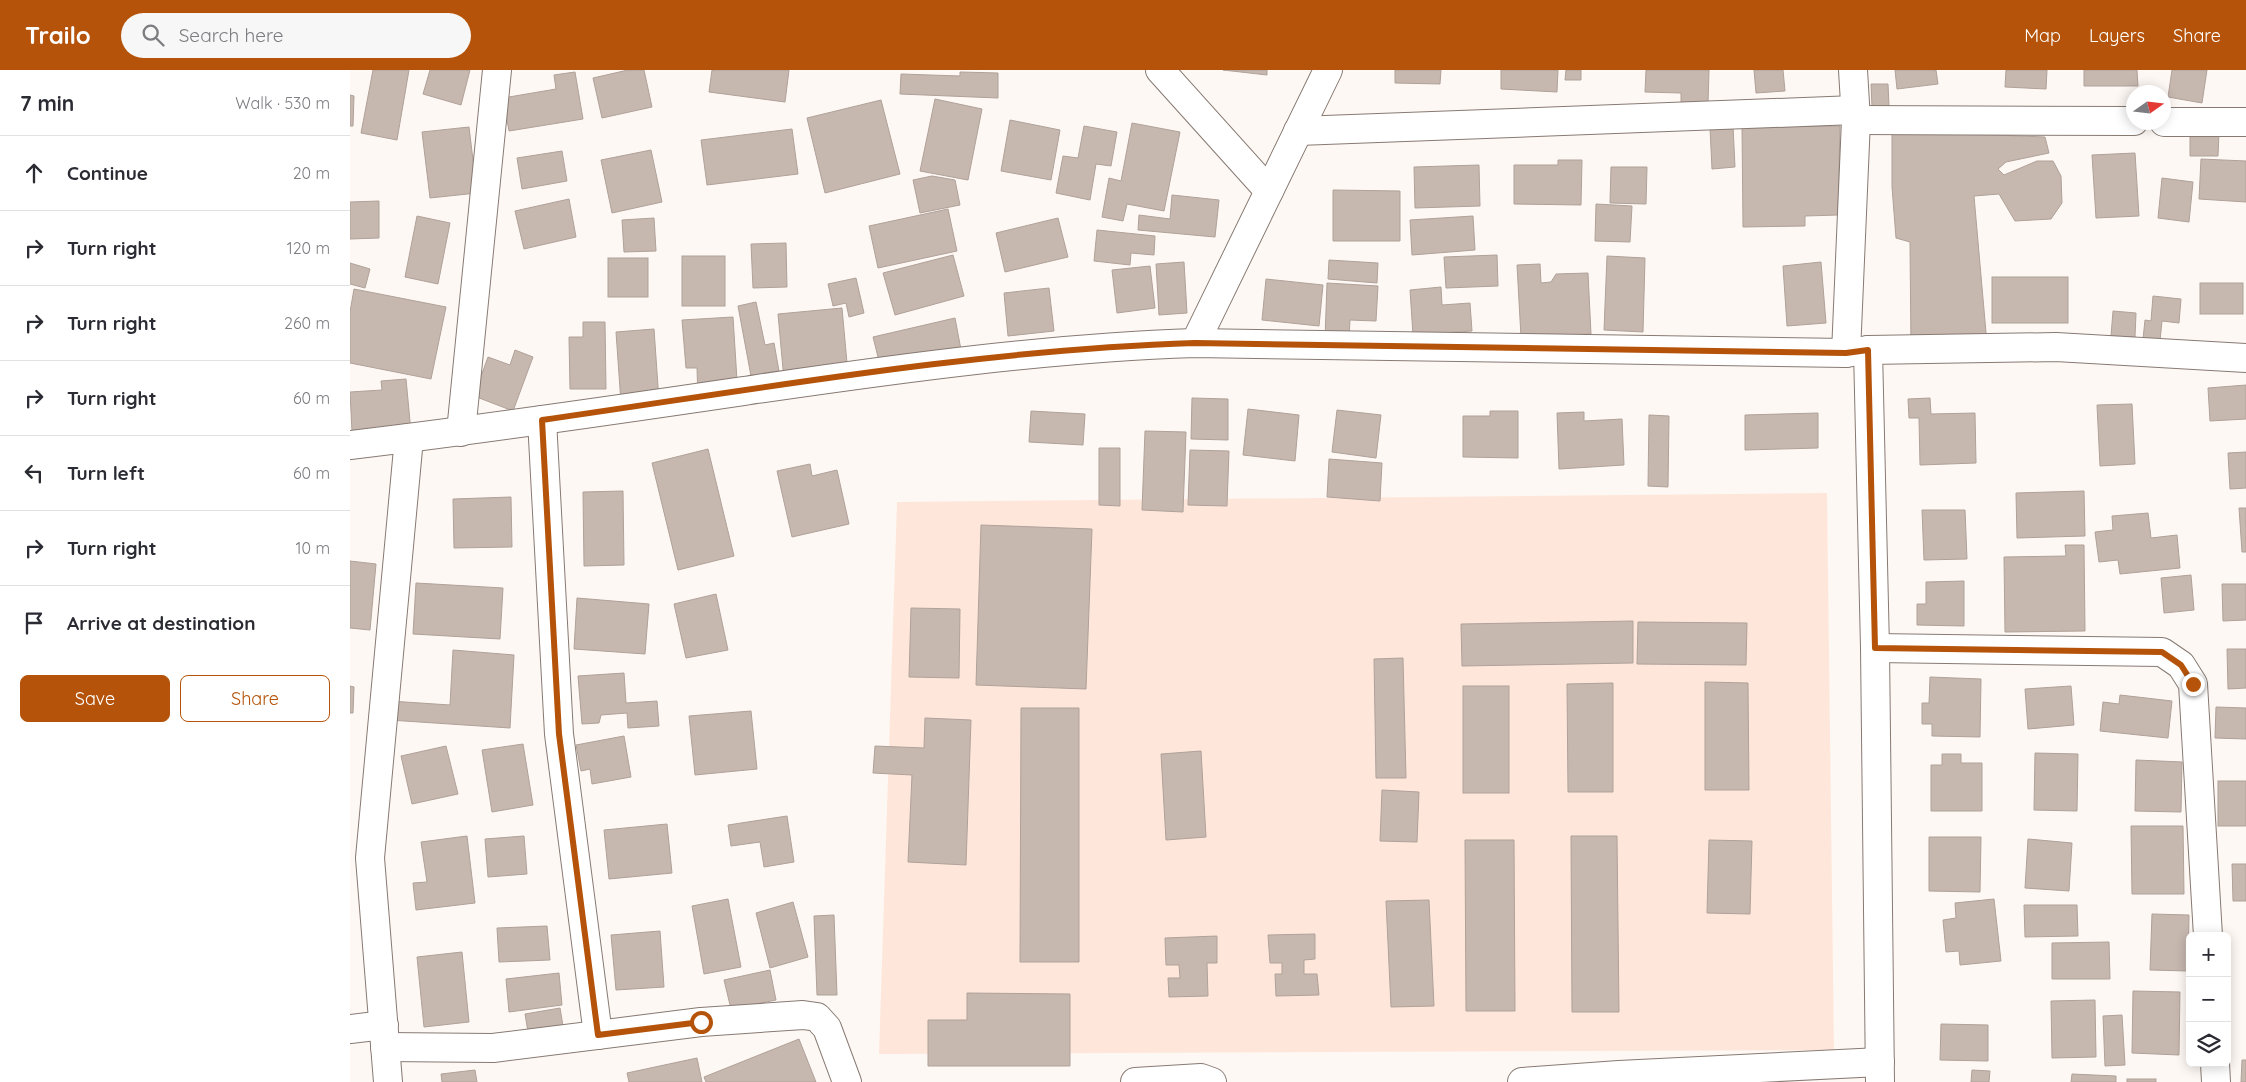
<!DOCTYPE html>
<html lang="en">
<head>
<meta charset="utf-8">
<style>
	body { margin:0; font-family:Quicksand,sans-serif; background:#f7f7f7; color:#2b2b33 }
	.controls { position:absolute; right:15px; bottom:15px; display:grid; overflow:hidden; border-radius:8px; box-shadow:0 2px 12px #0003 }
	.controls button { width:45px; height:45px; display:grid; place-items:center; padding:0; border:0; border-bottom:1px solid #e1e1e2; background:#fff; color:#2b2b33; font:25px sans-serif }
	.compass { position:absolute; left:1776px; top:15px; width:45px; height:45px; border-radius:50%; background:#fff; box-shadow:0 2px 12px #0003; rotate:76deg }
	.stop { position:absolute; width:15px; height:15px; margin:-11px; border:4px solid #b45309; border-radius:50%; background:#fff }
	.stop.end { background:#b45309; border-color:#fff; box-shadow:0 1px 5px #0008 }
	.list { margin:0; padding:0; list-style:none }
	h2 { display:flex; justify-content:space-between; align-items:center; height:65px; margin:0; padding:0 20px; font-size:21px }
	h2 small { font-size:16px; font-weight:400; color:#7c7c81 }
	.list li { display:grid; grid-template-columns:32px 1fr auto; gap:15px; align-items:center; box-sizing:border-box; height:75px; padding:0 20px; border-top:1px solid #e1e1e2 }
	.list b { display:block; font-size:19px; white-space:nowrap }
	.list em { font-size:16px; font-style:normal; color:#7c7c81 }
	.actions { display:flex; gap:10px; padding:15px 20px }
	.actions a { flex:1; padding:11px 0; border:1px solid #b45309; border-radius:8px; text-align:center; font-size:18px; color:#b45309 }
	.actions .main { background:#b45309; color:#fff }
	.icon { flex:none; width:28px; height:28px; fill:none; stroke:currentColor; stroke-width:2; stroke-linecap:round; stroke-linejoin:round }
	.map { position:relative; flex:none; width:1896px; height:1012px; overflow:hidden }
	header { display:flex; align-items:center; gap:30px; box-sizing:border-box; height:70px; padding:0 25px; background:#b45309; color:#fff }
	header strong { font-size:24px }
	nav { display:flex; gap:28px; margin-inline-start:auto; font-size:18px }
	.search { width:350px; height:45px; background:#f7f7f7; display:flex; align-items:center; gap:12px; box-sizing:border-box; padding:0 18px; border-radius:28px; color:#7c7c81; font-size:19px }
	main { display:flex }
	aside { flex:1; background:#fff }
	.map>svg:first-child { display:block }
	.built { fill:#fee7da }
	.building { fill:#c6b7af; stroke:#b0a199 }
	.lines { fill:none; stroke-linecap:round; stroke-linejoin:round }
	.street-casing { stroke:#877a72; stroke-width:30 }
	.secondary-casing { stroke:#877a72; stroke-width:30 }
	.street { stroke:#fff; stroke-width:28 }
	.secondary { stroke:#fff; stroke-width:28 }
	.route { stroke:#b45309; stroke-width:6 }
</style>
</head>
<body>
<header>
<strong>Trailo</strong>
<div class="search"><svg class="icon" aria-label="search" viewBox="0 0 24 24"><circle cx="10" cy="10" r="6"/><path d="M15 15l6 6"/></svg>Search here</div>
<nav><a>Map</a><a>Layers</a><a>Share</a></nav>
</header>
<main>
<aside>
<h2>7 min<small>Walk · 530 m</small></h2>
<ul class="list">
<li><svg class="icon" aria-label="ahead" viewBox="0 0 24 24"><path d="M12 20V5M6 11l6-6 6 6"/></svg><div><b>Continue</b></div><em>20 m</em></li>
<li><svg class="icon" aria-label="right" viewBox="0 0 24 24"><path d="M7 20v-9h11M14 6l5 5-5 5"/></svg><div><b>Turn right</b></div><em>120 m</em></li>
<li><svg class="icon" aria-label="right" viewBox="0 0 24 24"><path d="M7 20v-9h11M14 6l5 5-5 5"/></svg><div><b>Turn right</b></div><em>260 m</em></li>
<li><svg class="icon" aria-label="right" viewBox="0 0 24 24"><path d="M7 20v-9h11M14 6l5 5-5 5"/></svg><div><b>Turn right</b></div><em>60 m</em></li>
<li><svg class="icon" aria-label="left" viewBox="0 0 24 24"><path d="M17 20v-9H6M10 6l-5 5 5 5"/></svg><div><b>Turn left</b></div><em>60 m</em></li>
<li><svg class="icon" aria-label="right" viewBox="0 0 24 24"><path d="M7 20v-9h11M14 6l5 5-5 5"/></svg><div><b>Turn right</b></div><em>10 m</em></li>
<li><svg class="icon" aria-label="arrive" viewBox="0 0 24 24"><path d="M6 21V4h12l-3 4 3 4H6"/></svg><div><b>Arrive at destination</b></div></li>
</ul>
<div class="actions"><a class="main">Save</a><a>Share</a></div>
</aside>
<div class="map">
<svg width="1896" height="1012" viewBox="0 0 1896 1012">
	<rect width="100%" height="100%" fill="#fef8f4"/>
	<!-- built -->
	<polygon class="built" points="1477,423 1484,980 529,984 547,432"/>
	<!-- building -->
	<g class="building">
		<polygon points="23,0 59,0 47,70 11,63"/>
		<polygon points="80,0 120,0 111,35 73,24"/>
		<polygon points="278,0 294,0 302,37 252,48 243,8"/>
		<polygon points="362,0 439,0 435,32 359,22"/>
		<polygon points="873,0 917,0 917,5"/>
		<polygon points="1045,0 1091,0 1090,14 1045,13"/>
		<polygon points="1151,0 1208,0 1207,22 1151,19"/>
		<polygon points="1216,0 1231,0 1231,10 1215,10"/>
		<polygon points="1296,0 1359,0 1358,34 1331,34 1331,23 1295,22"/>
		<polygon points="1404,0 1433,0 1435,21 1406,23"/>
		<polygon points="1545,0 1586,0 1588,14 1547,19"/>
		<polygon points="1656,0 1697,0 1696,19 1655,17"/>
		<polygon points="1734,0 1787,0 1788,16 1734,16"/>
		<polygon points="1822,0 1857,0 1852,33 1818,27"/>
		<polygon points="225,2 233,49 159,61 153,28 206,19 204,5"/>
		<polygon points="610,2 648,3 648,28 550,24 551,4 610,6"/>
		<polygon points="1521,14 1538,14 1539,36 1522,37"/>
		<polygon points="0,25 4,26 3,56 0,56"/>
		<polygon points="585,29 632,39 618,110 570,101"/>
		<polygon points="531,30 550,104 475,123 457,48"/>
		<polygon points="660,50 710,60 701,110 651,101"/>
		<polygon points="782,53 830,62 814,141 777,134 773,151 752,147 759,108 771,111"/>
		<polygon points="734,56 767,62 761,96 746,94 740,130 706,123 713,86 728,88"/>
		<polygon points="1383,56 1385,97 1362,99 1360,58"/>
		<polygon points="1490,56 1488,145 1455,146 1455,156 1393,157 1392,57"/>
		<polygon points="119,57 127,123 80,128 72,62"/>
		<polygon points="442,59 448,104 357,115 351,70"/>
		<polygon points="1542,61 1695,67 1699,83 1656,92 1648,99 1654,105 1687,91 1703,91 1711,106 1712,133 1701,149 1665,151 1649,124 1624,126 1637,274 1561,277 1560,172 1546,168 1542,117"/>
		<polygon points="1840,63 1869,63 1868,86 1840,86"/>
		<polygon points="301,80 312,132 262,143 251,90"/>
		<polygon points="212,81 217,111 172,119 167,88"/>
		<polygon points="1785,83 1789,146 1746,148 1742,85"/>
		<polygon points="1851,89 1896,91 1896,132 1849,129"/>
		<polygon points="1208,90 1232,90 1231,135 1164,134 1164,95 1208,95"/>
		<polygon points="1129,95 1130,136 1065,138 1064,97"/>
		<polygon points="1261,97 1297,97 1296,134 1260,133"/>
		<polygon points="582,106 605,110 610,135 570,143 563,110"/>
		<polygon points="1812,108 1843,112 1839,152 1808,148"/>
		<polygon points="983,120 1050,121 1050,171 983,171"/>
		<polygon points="822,125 869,130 865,167 788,160 789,145 820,149"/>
		<polygon points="219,129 226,167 174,179 165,141"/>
		<polygon points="29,131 29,168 0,169 0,132"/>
		<polygon points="1246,134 1282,136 1280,172 1245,171"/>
		<polygon points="598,139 607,181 528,198 519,156"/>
		<polygon points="67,146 100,153 88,214 55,207"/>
		<polygon points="1123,146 1125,180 1062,185 1060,150"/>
		<polygon points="304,148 306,181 274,182 272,150"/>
		<polygon points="708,148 718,187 655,202 646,163"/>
		<polygon points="747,160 805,166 804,185 781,183 780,195 744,191"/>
		<polygon points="436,173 437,217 403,218 401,174"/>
		<polygon points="603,185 614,226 545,245 533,203"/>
		<polygon points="1147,185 1148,216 1096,218 1094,187"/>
		<rect x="332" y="186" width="43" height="50"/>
		<polygon points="1257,186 1295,188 1293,262 1254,260"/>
		<rect x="258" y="188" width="40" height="39"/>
		<polygon points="979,190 1028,193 1027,213 978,209"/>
		<polygon points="834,192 837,243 809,245 806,194"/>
		<polygon points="1471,192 1476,253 1437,256 1433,196"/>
		<polygon points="0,193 20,199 15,218 0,214"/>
		<polygon points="1190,194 1191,213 1201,212 1206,204 1238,203 1241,264 1171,267 1167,195"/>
		<polygon points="800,196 805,238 767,243 762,200"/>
		<rect x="1642" y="207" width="76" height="46"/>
		<polygon points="506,208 514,243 499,247 496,233 483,236 478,214"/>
		<polygon points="916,209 973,215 969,256 912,250"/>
		<polygon points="977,213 1028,216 1026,251 1000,250 999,270 975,269"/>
		<rect x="1850" y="213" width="43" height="31"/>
		<polygon points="1091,217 1092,235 1120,233 1122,261 1063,265 1060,220"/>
		<polygon points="699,218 704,261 658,266 654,223"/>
		<polygon points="4,219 96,237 81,309 0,293 0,242"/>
		<polygon points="1803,226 1831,229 1829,253 1812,251 1810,271 1793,269 1795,250 1801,251"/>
		<polygon points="406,232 415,275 424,273 429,301 401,306 388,236"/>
		<polygon points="492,238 498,304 434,310 428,244"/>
		<polygon points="1763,241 1786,243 1785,267 1761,266"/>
		<polygon points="383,247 388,326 348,329 347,298 336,298 332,250"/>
		<polygon points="605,248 612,285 532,303 523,267"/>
		<polygon points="233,252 255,252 256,319 220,319 219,267 233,267"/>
		<polygon points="304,259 309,331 271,333 266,262"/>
		<polygon points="165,280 183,287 163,341 124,326 138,287 160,295"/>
		<polygon points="56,309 61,362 35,358 2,361 0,322 32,320 31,311"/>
		<polygon points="1896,315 1896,349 1860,351 1858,318"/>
		<polygon points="842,328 878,329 878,370 841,369"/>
		<polygon points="1580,328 1581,344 1625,343 1626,393 1570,395 1569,348 1559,348 1558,329"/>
		<polygon points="1782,334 1785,394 1750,396 1747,335"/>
		<polygon points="898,339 949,345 945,391 893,385"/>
		<polygon points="987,340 1031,345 1026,388 982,382"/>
		<polygon points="681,341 735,344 733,375 679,372"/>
		<polygon points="1140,341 1168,341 1168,388 1113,387 1113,346 1140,346"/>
		<polygon points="1234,342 1234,351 1272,349 1274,395 1209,399 1207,343"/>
		<polygon points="1468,343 1468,378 1395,380 1395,345"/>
		<polygon points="1299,345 1319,346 1318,417 1298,416"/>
		<polygon points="795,361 836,362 833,442 792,440"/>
		<polygon points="749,378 770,378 770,436 749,435"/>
		<polygon points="358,379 384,486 328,500 302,393"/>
		<polygon points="840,380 879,381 877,436 838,435"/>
		<polygon points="1896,382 1896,418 1880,419 1878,383"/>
		<polygon points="979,389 1032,393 1030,431 977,427"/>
		<polygon points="460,394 462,406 487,400 499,454 442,467 427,401"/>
		<polygon points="273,421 274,495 234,496 233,422"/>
		<polygon points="1734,421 1735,466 1667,468 1666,423"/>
		<polygon points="161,427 162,477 104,478 103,429"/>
		<polygon points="1889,438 1896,438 1896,482 1892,482"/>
		<polygon points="1572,440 1615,440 1617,489 1574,490"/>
		<polygon points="1798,443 1801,468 1827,465 1830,498 1770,504 1768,490 1749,492 1745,462 1763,460 1762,446"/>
		<polygon points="631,455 742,459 736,619 626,615"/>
		<polygon points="1715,475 1734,475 1735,561 1655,562 1654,487 1716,486"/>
		<polygon points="0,491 26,494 20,560 0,558"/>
		<polygon points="1841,505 1844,540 1814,543 1811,508"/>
		<polygon points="1614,511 1614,556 1567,555 1567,534 1576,534 1576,512"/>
		<polygon points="66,513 153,518 150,569 63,564"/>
		<polygon points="1872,514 1896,514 1896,550 1873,551"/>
		<polygon points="366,524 378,580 336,588 324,534"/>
		<polygon points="227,528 299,534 295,584 224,579"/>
		<polygon points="561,538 610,539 609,608 559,607"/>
		<polygon points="1283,551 1283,593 1112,596 1111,554"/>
		<polygon points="1288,552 1397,553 1396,595 1287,594"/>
		<polygon points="1877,579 1896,579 1896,618 1878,619"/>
		<polygon points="103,580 164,585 160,658 39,650 40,631 100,635"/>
		<polygon points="1053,588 1056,708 1026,708 1024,589"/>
		<polygon points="274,603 276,633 307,631 309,656 278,658 277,643 251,645 249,653 232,654 228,606"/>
		<polygon points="1580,607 1631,609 1630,667 1582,666 1582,654 1572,654 1572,633 1579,633"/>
		<polygon points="1355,612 1398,613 1399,720 1355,720"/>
		<polygon points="1263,613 1263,722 1218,722 1217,614"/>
		<polygon points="0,616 4,617 3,643 0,643"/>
		<rect x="1113" y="616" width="46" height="107"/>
		<polygon points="1721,616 1724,655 1678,659 1675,619"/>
		<polygon points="1770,625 1822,631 1818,668 1750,661 1753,632 1769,634"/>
		<polygon points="1866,637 1896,638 1896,669 1865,668"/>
		<polygon points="671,638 729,638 729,892 670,892"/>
		<polygon points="401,641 407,699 345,705 339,646"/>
		<polygon points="575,648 621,650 616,795 558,792 562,705 523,703 525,676 574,678"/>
		<polygon points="274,666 281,707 242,714 240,699 231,701 226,675"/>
		<polygon points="173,674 183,735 142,742 132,680"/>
		<polygon points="96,676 108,724 62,734 51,686"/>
		<polygon points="851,681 856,767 816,770 811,684"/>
		<polygon points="1685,683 1728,684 1727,741 1684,740"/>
		<polygon points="1592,684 1611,684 1611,693 1632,693 1632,741 1581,741 1581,695 1592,695"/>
		<polygon points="1786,690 1832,692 1831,742 1785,741"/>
		<rect x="1868" y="711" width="28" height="45"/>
		<polygon points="1032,720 1069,722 1067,772 1030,771"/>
		<polygon points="437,746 444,792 414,797 410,772 381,776 378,755"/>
		<polygon points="317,754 322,803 259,809 254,760"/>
		<polygon points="1781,756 1833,756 1834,824 1782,824"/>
		<polygon points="117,766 125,833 66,840 63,813 77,812 71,772"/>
		<polygon points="174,766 177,804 138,807 135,769"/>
		<polygon points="1221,766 1267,766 1269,942 1222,942"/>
		<polygon points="1579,767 1631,767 1630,822 1579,821"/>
		<polygon points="1678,769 1722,773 1719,821 1675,818"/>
		<polygon points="1115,770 1164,770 1165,941 1116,941"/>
		<polygon points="1359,770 1402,771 1400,844 1357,843"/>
		<polygon points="1882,794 1896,794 1896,831 1883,831"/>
		<polygon points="378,829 391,897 354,904 342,836"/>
		<polygon points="1644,829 1651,891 1610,895 1609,881 1596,882 1593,850 1606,848 1605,833"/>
		<polygon points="1079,830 1084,936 1041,937 1036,831"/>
		<polygon points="443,832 458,887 420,898 406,843"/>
		<polygon points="1674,835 1727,835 1728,866 1675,867"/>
		<polygon points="1802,844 1839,845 1838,901 1800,900"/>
		<polygon points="484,845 487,925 467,925 464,846"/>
		<polygon points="197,856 200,890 149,892 147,858"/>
		<polygon points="310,861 314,917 266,920 261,865"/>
		<polygon points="965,864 965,889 954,890 954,904 967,904 969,925 926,926 925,904 932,904 932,893 920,893 918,865"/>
		<polygon points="867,866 867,893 857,893 858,926 819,927 818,908 830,908 829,895 816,895 815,868"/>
		<polygon points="1759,872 1760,909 1702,909 1702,873"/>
		<polygon points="112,882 119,952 74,957 67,887"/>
		<polygon points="420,900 426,930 381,939 374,910"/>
		<polygon points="209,903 212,935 159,942 156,909"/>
		<polygon points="1783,921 1830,922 1829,985 1782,983"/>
		<polygon points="617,923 720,924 720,996 578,996 578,950 617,950"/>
		<polygon points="1745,930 1746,987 1702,988 1701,931"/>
		<polygon points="210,938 214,962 179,968 175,944"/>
		<polygon points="1772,945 1775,995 1755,996 1753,946"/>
		<polygon points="1591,954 1638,955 1638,991 1590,990"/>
		<polygon points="449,969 466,1012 356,1012 354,1007"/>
		<polygon points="347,988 352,1012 279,1012 277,1003"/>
		<polygon points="1892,990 1896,990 1896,1012 1891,1012"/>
		<polygon points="125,1000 127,1012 92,1012 91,1004"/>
		<polygon points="1622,1000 1640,1001 1639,1012 1621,1012"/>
		<polygon points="1722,1004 1766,1006 1766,1012 1721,1012"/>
		<rect x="1777" y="1009" width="29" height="3"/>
	</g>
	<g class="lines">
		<defs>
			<g id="street">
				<polyline points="810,0 919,121"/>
				<polyline points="1506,50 1784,51"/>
				<polyline points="1814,52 1896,52"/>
				<polyline points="948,61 1505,40"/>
				<polyline points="845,273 978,0"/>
				<polyline points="1518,280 1525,578 1530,1012"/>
				<polyline points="1496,283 1506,50 1503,0"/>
				<polyline points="192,350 209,664 248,965"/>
				<polyline points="111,362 147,0"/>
				<polyline points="1525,578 1812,582 1831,595 1843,614 1858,866"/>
				<polyline points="0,959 34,955"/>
				<polyline points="35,977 143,978 351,952 453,945 467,947 477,958 497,1012"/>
				<polyline points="1865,993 1866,1012"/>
				<polyline points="38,1012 20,788 59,368"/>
				<polyline points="785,1012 851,1008 862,1012"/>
				<polyline points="1172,1012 1269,1005 1530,992"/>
			</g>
			<path id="secondary" d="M0 375C136 359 271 339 407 319 552 298 698 278 845 273L1496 283 1518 280 1706 277 1896 288"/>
		</defs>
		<!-- street casing -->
		<use href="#street" class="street-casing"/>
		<!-- secondary casing -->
		<use href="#secondary" class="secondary-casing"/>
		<!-- street -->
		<use href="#street" class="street"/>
		<!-- secondary -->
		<use href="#secondary" class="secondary"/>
	</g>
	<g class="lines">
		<!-- route -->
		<path class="route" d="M351 952 248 965 209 664 192 350C409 319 626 280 845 273L1496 283 1518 280 1525 578 1812 582 1831 595 1843 614"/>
	</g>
</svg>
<div class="controls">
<button>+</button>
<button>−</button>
<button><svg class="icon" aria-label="layers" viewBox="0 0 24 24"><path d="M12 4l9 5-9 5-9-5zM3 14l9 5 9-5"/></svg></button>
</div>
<svg class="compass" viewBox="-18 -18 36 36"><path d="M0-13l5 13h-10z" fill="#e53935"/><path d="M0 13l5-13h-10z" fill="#7c7c81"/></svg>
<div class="stop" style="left:351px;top:952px"></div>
<div class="stop end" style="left:1843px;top:614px"></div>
</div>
</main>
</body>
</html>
